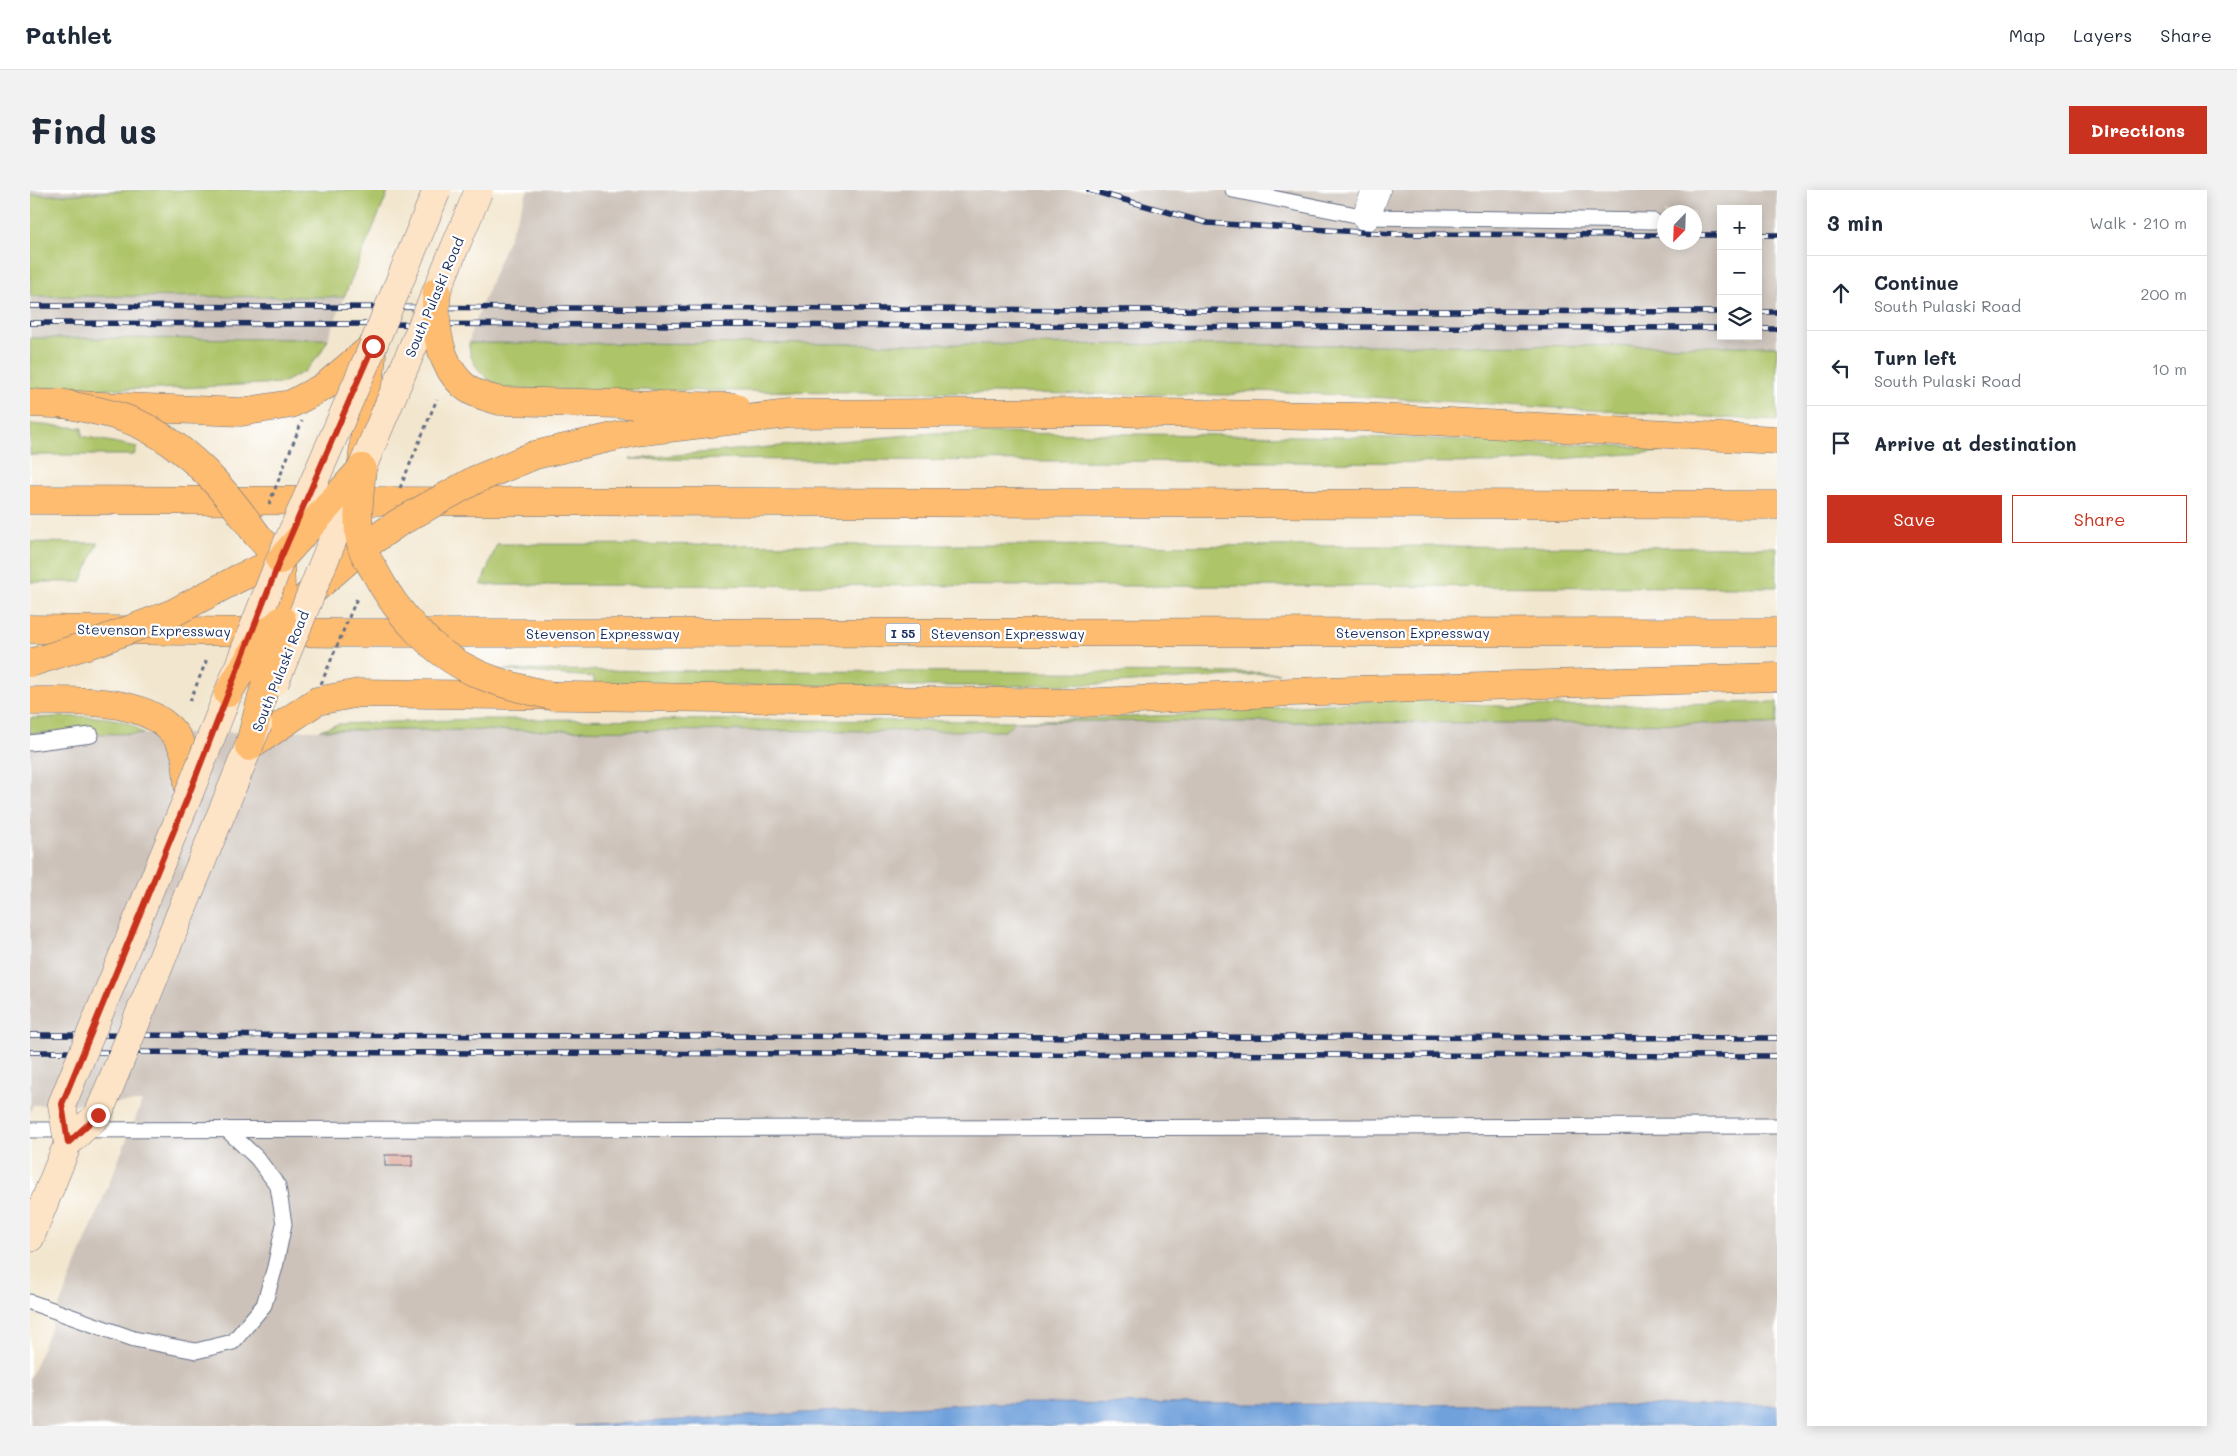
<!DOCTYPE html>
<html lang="en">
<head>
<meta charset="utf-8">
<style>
	body { margin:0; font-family:Mali,sans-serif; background:#f2f2f3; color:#1f2937 }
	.controls { position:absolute; right:15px; top:15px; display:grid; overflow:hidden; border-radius:0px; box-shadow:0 2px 12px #0003 }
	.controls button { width:45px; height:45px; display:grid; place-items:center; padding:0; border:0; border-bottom:1px solid #e0e1e3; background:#fff; color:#1f2937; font:25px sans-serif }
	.compass { position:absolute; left:1627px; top:15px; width:45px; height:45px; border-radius:50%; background:#fff; box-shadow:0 2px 12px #0003; rotate:203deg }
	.stop { position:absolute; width:15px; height:15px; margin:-11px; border:4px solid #c8321e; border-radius:50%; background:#fff }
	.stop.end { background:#c8321e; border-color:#fff; box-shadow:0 1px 5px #0008 }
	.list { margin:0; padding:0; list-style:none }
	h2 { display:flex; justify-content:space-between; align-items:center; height:65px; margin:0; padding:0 20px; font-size:21px }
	h2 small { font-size:16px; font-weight:400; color:#747a83 }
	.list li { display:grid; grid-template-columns:32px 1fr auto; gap:15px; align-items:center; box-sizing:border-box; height:75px; padding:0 20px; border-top:1px solid #e0e1e3 }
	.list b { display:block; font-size:19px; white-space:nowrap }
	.list p { margin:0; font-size:16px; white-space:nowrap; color:#747a83 }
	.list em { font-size:16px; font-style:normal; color:#747a83 }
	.actions { display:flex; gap:10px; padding:15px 20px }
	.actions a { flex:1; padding:11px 0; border:1px solid #c8321e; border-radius:0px; text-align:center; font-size:18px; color:#c8321e }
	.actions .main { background:#c8321e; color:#fff }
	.icon { flex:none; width:28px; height:28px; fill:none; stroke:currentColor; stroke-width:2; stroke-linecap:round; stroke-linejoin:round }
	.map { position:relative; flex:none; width:1747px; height:1236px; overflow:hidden; border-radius:0px }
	header { display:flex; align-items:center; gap:30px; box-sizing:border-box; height:70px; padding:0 25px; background:#fff; border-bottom:1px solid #e0e1e3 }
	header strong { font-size:24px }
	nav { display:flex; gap:28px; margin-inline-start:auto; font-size:18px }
	.intro { display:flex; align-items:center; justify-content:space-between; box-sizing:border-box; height:120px; padding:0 30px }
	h1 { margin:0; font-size:35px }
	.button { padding:12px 22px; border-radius:0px; background:#c8321e; color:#fff; font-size:18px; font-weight:700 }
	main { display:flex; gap:30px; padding:0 30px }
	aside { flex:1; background:#fff; border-radius:0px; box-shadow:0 2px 12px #0003 }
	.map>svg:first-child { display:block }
	.industrial { fill:#ccc2b9; fill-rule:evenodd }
	.green { fill:#aec469; stroke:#647a64 }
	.water { fill:#71a1db; stroke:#46689c }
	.building { fill:#da9e8e }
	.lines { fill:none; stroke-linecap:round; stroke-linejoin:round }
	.service-casing { stroke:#666f85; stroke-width:17 }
	.minor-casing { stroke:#666f85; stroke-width:29 }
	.secondary-casing { stroke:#666f85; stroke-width:29 }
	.motorway-casing { stroke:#666f85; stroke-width:29 }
	.path { stroke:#666f85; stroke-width:3; stroke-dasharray:4 4; stroke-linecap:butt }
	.service { stroke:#fff; stroke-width:15 }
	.minor { stroke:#fff; stroke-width:28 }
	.secondary { stroke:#fee4c6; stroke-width:28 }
	.motorway { stroke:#fdbc70; stroke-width:28 }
	.rail-casing { stroke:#1b2f5e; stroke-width:5.5 }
	.rail { stroke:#fff; stroke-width:4; stroke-dasharray:11; stroke-linecap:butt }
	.secondary-bridge-casing { stroke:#666f85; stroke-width:29; stroke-linecap:butt }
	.motorway-bridge-casing { stroke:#666f85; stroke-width:29; stroke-linecap:butt }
	.path-bridge { stroke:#666f85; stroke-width:3; stroke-dasharray:4 4; stroke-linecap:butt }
	.secondary-bridge { stroke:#fee4c6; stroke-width:28 }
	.motorway-bridge { stroke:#fdbc70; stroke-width:28 }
	.route { stroke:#c8321e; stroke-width:6 }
	.labels { text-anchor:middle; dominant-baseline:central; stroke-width:4.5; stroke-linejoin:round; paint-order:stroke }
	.shield { fill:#fff; stroke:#5f6d8e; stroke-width:1 }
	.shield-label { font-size:12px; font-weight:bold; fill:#1b2f5e }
	.street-label { font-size:14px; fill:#1b2f5e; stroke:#fff }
</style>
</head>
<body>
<header>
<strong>Pathlet</strong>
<nav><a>Map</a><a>Layers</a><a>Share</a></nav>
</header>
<div class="intro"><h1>Find us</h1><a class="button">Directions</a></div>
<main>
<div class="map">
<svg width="1747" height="1236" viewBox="0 0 1747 1236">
	<rect width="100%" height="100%" fill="#fff"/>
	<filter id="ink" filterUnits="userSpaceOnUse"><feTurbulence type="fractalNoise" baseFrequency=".02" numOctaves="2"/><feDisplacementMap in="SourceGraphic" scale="10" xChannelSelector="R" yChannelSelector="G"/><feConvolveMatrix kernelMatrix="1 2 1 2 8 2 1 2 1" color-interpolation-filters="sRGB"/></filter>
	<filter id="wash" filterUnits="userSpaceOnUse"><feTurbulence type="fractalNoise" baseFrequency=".0096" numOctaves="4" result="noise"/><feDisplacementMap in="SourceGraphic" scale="20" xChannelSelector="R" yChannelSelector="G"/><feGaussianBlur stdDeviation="1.12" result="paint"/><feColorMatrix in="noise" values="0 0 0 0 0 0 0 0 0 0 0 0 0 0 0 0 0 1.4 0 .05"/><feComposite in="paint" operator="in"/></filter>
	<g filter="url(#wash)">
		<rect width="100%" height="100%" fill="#f2e6ce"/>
		<!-- industrial -->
		<g class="industrial">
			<polygon points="0,0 102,0 33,5 0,5"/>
			<path d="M498 0H1747V156L439 153 442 139ZM1691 19H1728V146H1691ZM1634 22H1664V52H1634Z"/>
			<polygon points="0,106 314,107 298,149 0,148"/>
			<polygon points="985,531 1747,534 1747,1216 951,1213 544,1236 0,1236 0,1188 112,912 3,915 0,923 0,543 113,544 290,540 975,541"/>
		</g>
		<!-- green -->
		<g class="green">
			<polygon points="102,0 359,0 314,107 0,106 0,5 33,5"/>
			<polygon points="0,148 298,149 290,164 275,181 252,193 128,199 0,199"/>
			<path d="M439 153 1747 156V231L1257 202 1222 201 1198 205 472 199C455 188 439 175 439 153Z"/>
			<polygon points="0,234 52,238 52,246 107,257 104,265 0,265"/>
			<path d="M903 243C1145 244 1388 245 1630 258L1631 262 1470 273 600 269Z"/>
			<polygon points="0,352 68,353 51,392 0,392"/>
			<polygon points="467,354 1747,357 1747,397 451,395"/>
			<polygon points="468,480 1249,483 1070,494 985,496 564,496 564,487"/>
			<polygon points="1391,510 1483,517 1747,512 1747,534 985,531 975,541 290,540 308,534 451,529 985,531 1152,525 1335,511"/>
			<path d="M0 528C30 528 93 519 113 544L0 543Z"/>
		</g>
		<!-- water -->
		<polygon class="water" points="951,1213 1747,1216 1747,1236 544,1236"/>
		<g id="blocks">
			<!-- building -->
			<rect class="building" x="355" y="965" width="27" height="11"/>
		</g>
	</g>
	<g filter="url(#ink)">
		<use href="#blocks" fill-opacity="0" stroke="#666f85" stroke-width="1"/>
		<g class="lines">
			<defs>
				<g id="service">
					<polyline points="1203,0 1336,27 1624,31"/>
					<polyline points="0,553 61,545"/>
					<polyline points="0,940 1747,936"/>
					<polyline points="0,1112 104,1149 166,1161 203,1152 234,1115 245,1077 254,1034 248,996 227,968 196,939"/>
				</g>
				<polyline id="minor" points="1336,27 1346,0"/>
				<polyline id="secondary" points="0,1048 38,953"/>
				<g id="motorway">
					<polyline points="0,213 211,222 261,214 295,196 343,156"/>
					<polyline points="911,223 1076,222 1331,227 1747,250"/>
					<polyline points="332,274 342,165"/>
					<polyline points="0,310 1747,315"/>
					<polyline points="227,345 250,370 252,430"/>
					<polyline points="209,388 250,370"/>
					<polyline points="277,406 332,358"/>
					<polyline points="0,439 314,443 1747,442"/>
					<path d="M0 511C48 512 130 504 153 558 158 569 157 592 159 604"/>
					<polyline points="219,557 287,511 329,503 1051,513 1262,502 1747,487"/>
				</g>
			</defs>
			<!-- service casing -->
			<use href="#service" class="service-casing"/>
			<!-- minor casing -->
			<use href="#minor" class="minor-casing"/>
			<!-- secondary casing -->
			<use href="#secondary" class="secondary-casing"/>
			<!-- motorway casing -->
			<use href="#motorway" class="motorway-casing"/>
			<!-- path -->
			<polyline class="path" points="160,511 177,469"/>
			<!-- service -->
			<use href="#service" class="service"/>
			<!-- minor -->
			<use href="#minor" class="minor"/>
			<!-- secondary -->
			<use href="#secondary" class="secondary"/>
			<!-- motorway -->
			<use href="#motorway" class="motorway"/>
			<defs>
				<g id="rail">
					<polyline points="1059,0 1177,33 1364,44 1634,45"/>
					<polyline points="1664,45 1691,45"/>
					<polyline points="1728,45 1747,45"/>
					<polyline points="0,116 1691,122"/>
					<polyline points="1728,122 1747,122"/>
					<polyline points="0,133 1691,138"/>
					<polyline points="1728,139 1747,139"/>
					<polyline points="0,845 1747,848"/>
					<polyline points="0,862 1747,866"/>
				</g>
			</defs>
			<!-- rail casing -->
			<use href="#rail" class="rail-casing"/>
			<!-- rail -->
			<use href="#rail" class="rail"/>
			<defs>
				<g id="secondary-bridge">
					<polyline points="245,492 332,278 449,0"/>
					<polyline points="38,953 68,925 228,534"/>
					<polyline points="38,953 32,914 159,604 250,370 343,156 407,0"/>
				</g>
				<g id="motorway-bridge">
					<path d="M407 101C403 134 409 178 438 199 446 205 460 208 470 211L705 217"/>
					<path d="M30 213C57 219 86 223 111 235 162 260 195 300 227 345"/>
					<path d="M332 278C330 302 325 335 332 358 335 366 341 375 345 382 367 424 402 463 446 483 470 494 497 500 523 506"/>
					<polyline points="332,358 368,333 445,290 505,265 605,242 759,224 911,223"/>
					<polyline points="250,370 332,278"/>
					<polyline points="0,473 67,452 143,423 209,388"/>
					<polyline points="198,503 232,447 251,431"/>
					<polyline points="219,557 252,430"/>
				</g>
			</defs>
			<!-- secondary-bridge casing -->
			<use href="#secondary-bridge" class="secondary-bridge-casing"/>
			<!-- motorway-bridge casing -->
			<use href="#motorway-bridge" class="motorway-bridge-casing"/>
			<!-- path-bridge -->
			<g class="path-bridge">
				<polyline points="370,298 407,209"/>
				<polyline points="239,314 272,231"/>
				<polyline points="291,494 327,408"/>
			</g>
			<!-- secondary-bridge -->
			<use href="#secondary-bridge" class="secondary-bridge"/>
			<!-- motorway-bridge -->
			<use href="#motorway-bridge" class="motorway-bridge"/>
		</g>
	</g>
	<g class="lines" filter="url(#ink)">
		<!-- route -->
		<polyline class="route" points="68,925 38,953 32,914 159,604 250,370 343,156"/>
	</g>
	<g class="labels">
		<!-- shield labels -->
		<rect class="shield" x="855.5" y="433.5" width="35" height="19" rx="4"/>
		<g class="shield-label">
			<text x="873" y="443">I 55</text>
		</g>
		<!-- street labels -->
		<g class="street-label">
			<text transform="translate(404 107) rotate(-67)">South Pulaski Road</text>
			<text transform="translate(124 440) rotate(1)">Stevenson Expressway</text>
			<text x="1383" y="442">Stevenson Expressway</text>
			<text x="573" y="443">Stevenson Expressway</text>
			<text x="978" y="443">Stevenson Expressway</text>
			<text transform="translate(250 481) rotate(-68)">South Pulaski Road</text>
		</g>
	</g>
</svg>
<div class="controls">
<button>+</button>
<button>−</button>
<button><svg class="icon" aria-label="layers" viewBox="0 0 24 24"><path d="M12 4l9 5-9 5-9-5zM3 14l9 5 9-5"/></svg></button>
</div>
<svg class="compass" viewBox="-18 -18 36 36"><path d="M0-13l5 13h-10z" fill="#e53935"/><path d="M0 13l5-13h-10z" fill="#747a83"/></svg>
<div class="stop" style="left:343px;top:156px"></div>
<div class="stop end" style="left:68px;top:925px"></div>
</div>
<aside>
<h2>3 min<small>Walk · 210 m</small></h2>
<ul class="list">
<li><svg class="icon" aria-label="ahead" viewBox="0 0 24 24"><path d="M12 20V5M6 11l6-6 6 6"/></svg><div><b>Continue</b><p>South Pulaski Road</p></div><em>200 m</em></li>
<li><svg class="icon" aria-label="left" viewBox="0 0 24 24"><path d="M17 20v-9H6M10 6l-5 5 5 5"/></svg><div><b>Turn left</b><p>South Pulaski Road</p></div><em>10 m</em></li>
<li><svg class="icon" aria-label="arrive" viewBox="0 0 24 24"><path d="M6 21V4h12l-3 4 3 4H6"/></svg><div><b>Arrive at destination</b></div></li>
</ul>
<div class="actions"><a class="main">Save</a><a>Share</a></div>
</aside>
</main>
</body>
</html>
